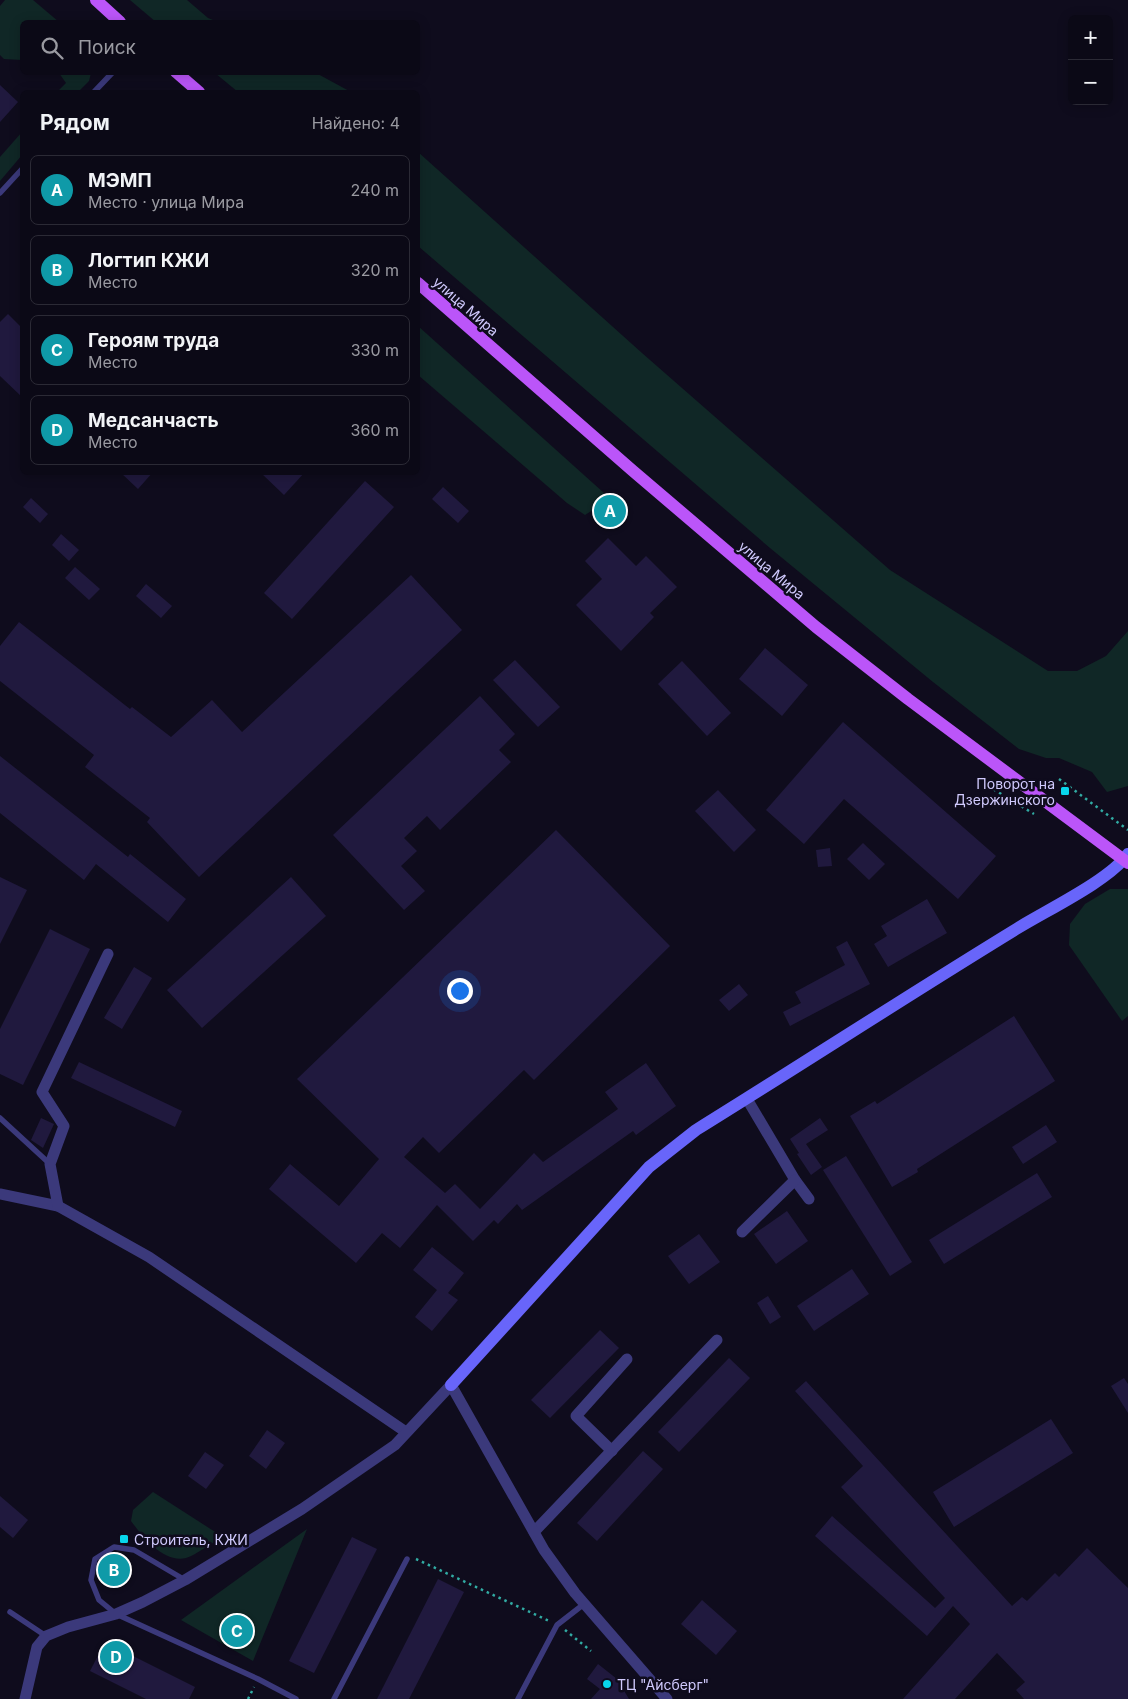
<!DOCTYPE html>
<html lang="ru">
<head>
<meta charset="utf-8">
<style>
	body { margin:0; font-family:Inter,sans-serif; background:#14121f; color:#f1f3f6 }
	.controls { position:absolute; right:15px; top:15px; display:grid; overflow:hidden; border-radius:8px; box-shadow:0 2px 12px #0003 }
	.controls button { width:45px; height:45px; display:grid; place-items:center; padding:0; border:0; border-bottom:1px solid #2b2a35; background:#0b0916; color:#f1f3f6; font:25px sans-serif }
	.you { position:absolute; left:459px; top:990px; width:18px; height:18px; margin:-12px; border:4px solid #fff; border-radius:50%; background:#1a73e8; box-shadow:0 0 0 8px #1a73e833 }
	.badge { display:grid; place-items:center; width:32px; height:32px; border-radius:50%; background:#ea580c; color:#fff; font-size:16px; font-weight:700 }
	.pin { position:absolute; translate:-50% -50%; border:2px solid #fff; box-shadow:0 1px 5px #0006 }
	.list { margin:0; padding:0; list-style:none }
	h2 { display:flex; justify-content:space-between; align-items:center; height:65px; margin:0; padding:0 20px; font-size:21px }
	h2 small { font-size:16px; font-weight:400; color:#9a9aa1 }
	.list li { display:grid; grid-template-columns:32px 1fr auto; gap:15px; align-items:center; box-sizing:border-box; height:70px; margin:0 10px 10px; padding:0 10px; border:1px solid #2b2a35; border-radius:8px }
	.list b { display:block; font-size:19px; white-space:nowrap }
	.list p { margin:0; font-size:16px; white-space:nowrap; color:#9a9aa1 }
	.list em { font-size:16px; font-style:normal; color:#9a9aa1 }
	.icon { flex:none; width:28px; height:28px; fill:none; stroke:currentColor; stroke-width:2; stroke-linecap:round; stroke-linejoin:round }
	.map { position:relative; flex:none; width:1128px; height:1699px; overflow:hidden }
	.search { position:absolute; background:#0b0916; box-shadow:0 2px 12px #0003; left:20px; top:20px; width:400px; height:55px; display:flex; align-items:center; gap:12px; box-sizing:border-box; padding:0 18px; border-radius:8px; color:#9a9aa1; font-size:19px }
	.panel { position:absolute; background:#0b0916; box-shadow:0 2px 12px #0003; left:20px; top:90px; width:400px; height:385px; border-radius:8px }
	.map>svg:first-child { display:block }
	.green { fill:#102726 }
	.building { fill:#20193e }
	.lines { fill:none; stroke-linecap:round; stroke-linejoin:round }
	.path { stroke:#31aba3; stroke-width:2.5; stroke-dasharray:2.5 4; stroke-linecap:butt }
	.lane { stroke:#3b397b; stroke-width:5.5 }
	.street { stroke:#3b397b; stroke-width:11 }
	.secondary { stroke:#6865fa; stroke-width:12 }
	.primary { stroke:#bb55f9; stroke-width:12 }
	.poi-dot { fill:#08d6ec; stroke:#0f0c1d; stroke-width:2 }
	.labels { text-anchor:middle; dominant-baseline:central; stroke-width:5; stroke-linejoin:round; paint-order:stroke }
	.street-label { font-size:14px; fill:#d0cafd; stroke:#0f0c1d }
	.poi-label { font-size:14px; fill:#d0cafd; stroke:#0f0c1d; text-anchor:start }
</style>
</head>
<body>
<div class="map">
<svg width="1128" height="1699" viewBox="0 0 1128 1699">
	<rect width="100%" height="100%" fill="#0f0c1d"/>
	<!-- green -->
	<g class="green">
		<polygon points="5,0 33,0 59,22 22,22 22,60 4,59 0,55 0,6"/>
		<polygon points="130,0 187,0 208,18 218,22 156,22"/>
		<polygon points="59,73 91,73 89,81 78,92 57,92 66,83"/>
		<polygon points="215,73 316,73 351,92 238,92"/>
		<polygon points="22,132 22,155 0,181 0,157"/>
		<polygon points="418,152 642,353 890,570 1048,671 1077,671 1106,656 1128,631 1128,786 1107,792 1092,772 1059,758 1046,758 1019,749 933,682 770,548 418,246"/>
		<polygon points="418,326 604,493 596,508 585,515 567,503 418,375"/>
		<polygon points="1110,889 1128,889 1128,1016 1122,1021 1069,945 1070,924 1085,904"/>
		<path d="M153 1492 223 1537C213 1542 196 1555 186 1558 163 1563 143 1537 131 1521L133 1510Z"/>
		<polygon points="307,1529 253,1661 181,1620"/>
	</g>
	<!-- building -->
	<g class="building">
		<polygon points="0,85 18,102 0,122"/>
		<polygon points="8,314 22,328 22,397 0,376 0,322"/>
		<polygon points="120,472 153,472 138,489"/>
		<polygon points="260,472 305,472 284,495"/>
		<polygon points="365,481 394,507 292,619 264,593"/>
		<polygon points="443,487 469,511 458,523 432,499"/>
		<polygon points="31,498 48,514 40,523 23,507"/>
		<polygon points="61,534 79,550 69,561 52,545"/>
		<polygon points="608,538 636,566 646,556 677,587 650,613 654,617 621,651 576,605 602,579 585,561"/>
		<polygon points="75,567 100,589 89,600 65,578"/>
		<polygon points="411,575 462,630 199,877 147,822 150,818 85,767 94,755 0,681 0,646 19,622 130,709 132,707 171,737 212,700 242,732"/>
		<polygon points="146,584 172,606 161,618 136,596"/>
		<polygon points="765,648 808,685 782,716 739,679"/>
		<polygon points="515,660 560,707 538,727 493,680"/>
		<polygon points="682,661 731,713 707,736 658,684"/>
		<polygon points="480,696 515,734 499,750 511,762 440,830 427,816 404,838 417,851 401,866 425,891 404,910 333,835"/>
		<polygon points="843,722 996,856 958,899 844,799 804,844 766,810"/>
		<polygon points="0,756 128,857 130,854 186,899 168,922 96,864 84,880 0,813"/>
		<polygon points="718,790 756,830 734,852 695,811"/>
		<polygon points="556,830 670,946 534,1080 524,1070 439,1153 423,1137 404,1157 445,1193 455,1184 480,1209 534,1153 543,1162 618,1109 605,1092 646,1063 676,1106 636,1135 633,1131 522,1210 517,1204 498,1224 494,1220 473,1241 437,1205 400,1248 382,1233 356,1263 269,1189 290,1164 339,1206 379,1159 297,1079"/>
		<polygon points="863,843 885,864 869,880 847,859"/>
		<polygon points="830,848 832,866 818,867 816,850"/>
		<polygon points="0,877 27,890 0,944"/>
		<polygon points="291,877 326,916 202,1028 167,990"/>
		<polygon points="927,899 947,933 888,967 874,944 887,936 881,926"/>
		<polygon points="50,929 90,949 23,1085 0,1074 0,1029"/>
		<polygon points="847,941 870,984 790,1026 783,1012 801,1003 795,992 845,965 836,947"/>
		<polygon points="134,967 152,978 122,1029 104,1018"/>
		<polygon points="739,984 748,995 729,1011 719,1000"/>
		<polygon points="1014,1016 1055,1081 917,1169 918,1172 892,1187 850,1116 875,1101 877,1104"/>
		<polygon points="79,1062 182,1111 175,1127 71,1078"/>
		<polygon points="41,1118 54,1124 43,1148 31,1140"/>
		<polygon points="820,1118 828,1130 806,1144 822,1167 811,1175 797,1154 799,1153 790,1139"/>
		<polygon points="1046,1125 1057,1142 1023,1164 1012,1147"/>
		<polygon points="846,1156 912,1262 890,1276 823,1170"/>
		<polygon points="1037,1173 1052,1197 944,1264 929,1240"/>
		<polygon points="787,1211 808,1241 776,1264 754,1234"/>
		<polygon points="699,1234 720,1262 689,1284 668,1256"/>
		<polygon points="432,1247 464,1273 448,1293 458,1300 432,1331 415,1317 437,1290 413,1270"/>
		<polygon points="852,1269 869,1294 814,1331 797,1306"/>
		<polygon points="768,1296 781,1317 770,1324 757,1303"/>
		<polygon points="600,1330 619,1348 550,1418 531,1400"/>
		<polygon points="729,1358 750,1378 679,1452 658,1432"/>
		<polygon points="1124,1378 1128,1384 1128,1413 1111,1386"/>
		<polygon points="806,1381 1012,1606 1022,1597 1027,1601 1055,1573 1059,1577 1087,1548 1128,1588 1128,1699 1024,1699 1016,1690 1025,1682 997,1653 955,1699 903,1699 970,1624 953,1606 927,1636 815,1536 832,1516 935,1608 945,1598 841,1487 863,1466 795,1391"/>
		<polygon points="1051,1419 1073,1453 954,1527 933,1492"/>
		<polygon points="267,1430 285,1443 266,1469 249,1456"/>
		<polygon points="643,1451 663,1469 597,1541 577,1523"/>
		<polygon points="205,1452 224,1465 206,1489 188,1476"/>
		<polygon points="0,1496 28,1520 13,1538 0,1527"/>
		<polygon points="352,1537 377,1549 314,1673 289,1661"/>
		<polygon points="438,1579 464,1592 409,1699 377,1699"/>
		<polygon points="702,1600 737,1631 716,1655 681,1624"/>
		<polygon points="105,1642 195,1687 189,1699 146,1699 90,1671"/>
		<polygon points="598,1664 617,1679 629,1699 591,1699 600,1689 587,1679"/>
	</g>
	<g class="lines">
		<!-- path -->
		<g class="path">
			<polyline points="1059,779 1128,830"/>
			<polyline points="988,786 1034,814"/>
			<polyline points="416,1559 549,1621"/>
			<polyline points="565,1630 591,1651"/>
			<polyline points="248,1699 254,1687"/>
		</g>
		<!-- lane -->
		<g class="lane">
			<polyline points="94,92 113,72"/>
			<polyline points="0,193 22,169"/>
			<polyline points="0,1118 50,1164"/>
			<polyline points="185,1580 134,1550 114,1547 95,1559 91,1580 99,1600 116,1614 258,1679 296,1699"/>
			<polyline points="10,1612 46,1636"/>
			<polyline points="334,1699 407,1559"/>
			<polyline points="518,1699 557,1625 584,1604"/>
		</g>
		<!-- street -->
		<g class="street">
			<polyline points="747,1099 795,1180 809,1199"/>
			<polyline points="0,1194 58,1206 149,1257 406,1432"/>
			<polyline points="58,1206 50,1164 64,1126 42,1092 108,954"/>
			<polyline points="742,1232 795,1180"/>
			<polyline points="612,1451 576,1416 627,1359"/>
			<polyline points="534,1532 717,1340"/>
			<polyline points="25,1699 37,1647 46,1636 68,1627 116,1614 143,1602 185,1580 302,1509 395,1445 451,1385 544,1550 575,1593 667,1699"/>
		</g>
		<!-- secondary -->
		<path class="secondary" d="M451 1385 649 1167 696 1130C804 1063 910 994 1018 928 1047 910 1110 880 1128 854"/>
		<!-- primary -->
		<g class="primary">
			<polyline points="96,0 120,22"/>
			<polyline points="176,72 199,92"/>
			<polyline points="418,283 633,471 816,627 908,699 1128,863"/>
		</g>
	</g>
	<!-- markers -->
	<g class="poi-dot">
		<rect x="1060" y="786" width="10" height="10" rx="2.5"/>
		<rect x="119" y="1534" width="10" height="10" rx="2.5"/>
		<circle cx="607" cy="1684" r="5"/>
	</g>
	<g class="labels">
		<!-- street labels -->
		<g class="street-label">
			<text transform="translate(466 306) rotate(41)">улица Мира</text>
			<text transform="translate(772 570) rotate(40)">улица Мира</text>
		</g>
		<!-- poi labels -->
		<g class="poi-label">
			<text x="1055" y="783" text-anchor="end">Поворот на<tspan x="1055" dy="16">Дзержинского</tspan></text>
			<text x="134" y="1539">Строитель, КЖИ</text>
			<text x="617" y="1684">ТЦ "Айсберг"</text>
		</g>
	</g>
</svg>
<div class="controls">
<button>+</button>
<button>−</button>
</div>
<div class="you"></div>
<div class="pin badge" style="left:610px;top:511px;background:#0f9aa8">A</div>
<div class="pin badge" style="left:114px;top:1570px;background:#0f9aa8">B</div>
<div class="pin badge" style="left:237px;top:1631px;background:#0f9aa8">C</div>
<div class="pin badge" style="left:116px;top:1657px;background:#0f9aa8">D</div>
<div class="search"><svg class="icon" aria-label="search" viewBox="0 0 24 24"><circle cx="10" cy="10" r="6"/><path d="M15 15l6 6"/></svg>Поиск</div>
<section class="panel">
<h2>Рядом<small>Найдено: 4</small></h2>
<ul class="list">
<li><span class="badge" style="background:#0f9aa8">A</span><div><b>МЭМП</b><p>Место · улица Мира</p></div><em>240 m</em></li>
<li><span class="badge" style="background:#0f9aa8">B</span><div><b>Логтип КЖИ</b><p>Место</p></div><em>320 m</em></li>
<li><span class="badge" style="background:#0f9aa8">C</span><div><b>Героям труда</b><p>Место</p></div><em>330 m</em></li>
<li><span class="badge" style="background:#0f9aa8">D</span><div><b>Медсанчасть</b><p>Место</p></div><em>360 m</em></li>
</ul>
</section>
</div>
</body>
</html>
